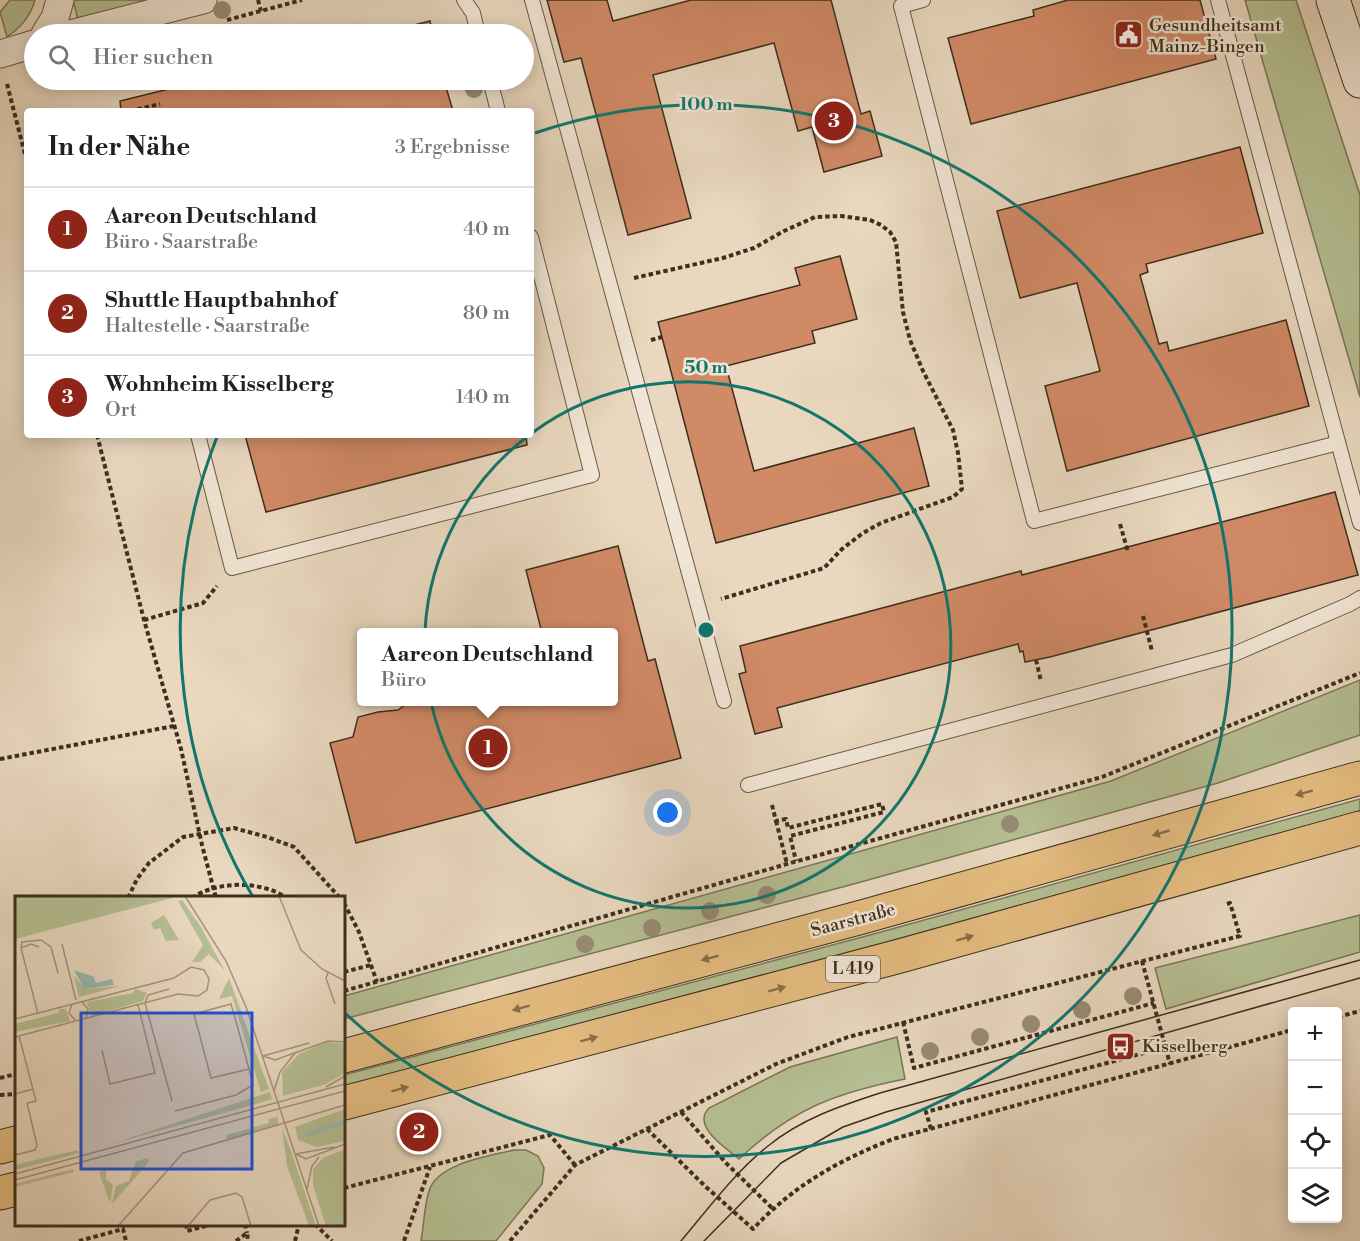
<!DOCTYPE html>
<html lang="de">
<head>
<meta charset="utf-8">
<style>
	body { margin:0; font-family:"Libre Bodoni",serif; background:#f6f6f6; color:#202124 }
	.controls { position:absolute; right:18px; bottom:18px; display:grid; overflow:hidden; border-radius:6px; box-shadow:0 3px 15px #0003 }
	.controls button { width:54px; height:54px; display:grid; place-items:center; padding:0; border:0; border-bottom:2px solid #e0e0e0; background:#fff; color:#202124; font:30px sans-serif }
	.you { position:absolute; left:668px; top:813px; width:21px; height:21px; margin:-15px; border:4px solid #fff; border-radius:50%; background:#1a73e8; box-shadow:0 0 0 9px #1a73e833 }
	.badge { display:grid; place-items:center; width:39px; height:39px; border-radius:50%; background:#8f2418; color:#fff; font-size:20px; font-weight:700 }
	.pin { position:absolute; translate:-50% -50%; border:3px solid #fff; box-shadow:0 2px 6px #0006 }
	.popup { position:absolute; left:357px; top:628px; width:261px; height:78px; box-sizing:border-box; display:grid; place-content:center; border-radius:6px; background:#fff; filter:drop-shadow(0 2px 4px #0005); font-size:20px; white-space:nowrap; color:#757577 }
	.popup b { font-size:22px; color:#202124 }
	.popup::after { content:''; position:absolute; left:50%; top:100%; margin-left:-12px; border:12px solid transparent; border-top-color:#fff }
	.list { margin:0; padding:0; list-style:none }
	h2 { display:flex; justify-content:space-between; align-items:center; height:78px; margin:0; padding:0 24px; font-size:26px }
	h2 small { font-size:20px; font-weight:400; color:#757577 }
	.list li { display:grid; grid-template-columns:39px 1fr auto; gap:18px; align-items:center; box-sizing:border-box; height:84px; padding:0 24px; border-top:2px solid #e0e0e0 }
	.list b { display:block; font-size:22px; white-space:nowrap }
	.list p { margin:0; font-size:20px; white-space:nowrap; color:#757577 }
	.list em { font-size:20px; font-style:normal; color:#757577 }
	.icon { flex:none; width:33px; height:33px; fill:none; stroke:currentColor; stroke-width:2; stroke-linecap:round; stroke-linejoin:round }
	.map { position:relative; flex:none; width:1360px; height:1241px; overflow:hidden }
	.search { position:absolute; background:#fff; box-shadow:0 3px 15px #0003; left:24px; top:24px; width:510px; height:66px; display:flex; align-items:center; gap:15px; box-sizing:border-box; padding:0 21px; border-radius:33px; color:#757577; font-size:22px }
	.panel { position:absolute; background:#fff; box-shadow:0 3px 15px #0003; left:24px; top:108px; width:510px; height:330px; border-radius:6px }
	.map>svg:first-child { display:block }
	.green { fill:#b5bf93; stroke:#797758; stroke-width:1.5 }
	.building { fill:#d18a66; stroke:#3d2f1d; stroke-width:1.5 }
	.lines { fill:none; stroke-linecap:round; stroke-linejoin:round }
	.lane-casing { stroke:#685946; stroke-width:16 }
	.street-casing { stroke:#685946; stroke-width:29 }
	.secondary-casing { stroke:#3d2f1d; stroke-width:35 }
	.highway-casing { stroke:#3d2f1d; stroke-width:35 }
	.path { stroke:#3d2f1d; stroke-width:4; stroke-dasharray:4.5 3; stroke-linecap:butt }
	.lane { stroke:#f1e6d5; stroke-width:14 }
	.street { stroke:#f1e6d5; stroke-width:27 }
	.secondary { stroke:#f1e6d5; stroke-width:33 }
	.highway { stroke:#e4bc80; stroke-width:33 }
	.tram { stroke:#3d2f1d; stroke-width:1.5 }
	.tree { fill:#988b73 }
	.oneway { fill:#886e4a }
	.ring { fill:none; stroke:#0f766e; stroke-width:3 }
	.labels { text-anchor:middle; dominant-baseline:central; stroke-width:5; stroke-linejoin:round; paint-order:stroke }
	.shield { fill:#f1e6d5; stroke:#736654; stroke-width:1.5 }
	.shield-label { font-size:16px; font-weight:bold; fill:#3d2f1d }
	.poi-label { font-size:18px; fill:#3d2f1d; stroke:#f1e6d5; text-anchor:start }
	.street-label { font-size:18px; fill:#3d2f1d; stroke:#f1e6d5 }
	.inset-road { fill:none; stroke:#a4947e; stroke-width:1.5 }
	.view { fill:#1d4ed8; fill-opacity:0.15; stroke:#1d4ed8; stroke-width:3 }
	.inset-edge { fill:none; stroke:#3d2f1d; stroke-width:3 }
	.centre { fill:#0f766e; stroke:#f1e6d5; stroke-width:3 }
	.ring-label { font-size:18px; text-anchor:middle; font-weight:bold; fill:#0f766e; stroke:#f1e6d5; stroke-width:5; stroke-linejoin:round; paint-order:stroke }
</style>
</head>
<body>
<div class="map">
<svg width="1360" height="1241" viewBox="0 0 1360 1241">
	<rect width="100%" height="100%" fill="#e9d8bf"/>
	<filter id="stains"><feTurbulence type="fractalNoise" baseFrequency=".00333" numOctaves="4"/><feColorMatrix values="0 0 0 0 .2 0 0 0 0 .09 0 0 0 0 .02 0 0 0 .5 -.17"/></filter>
	<radialGradient id="worn" r=".72"><stop offset=".6" stop-color="#630" stop-opacity="0"/><stop offset="1" stop-color="#630" stop-opacity=".3"/></radialGradient>
	<!-- green -->
	<g class="green">
		<path d="M10 0H35C30 17 21 27 7 37L0 12Z"/>
		<polygon points="73,0 146,0 144,4 79,24"/>
		<polygon points="1245,0 1296,0 1360,195 1360,397"/>
		<polygon points="1360,680 1360,735 1218,783 850,885 344,1019 344,996 1111,781"/>
		<polygon points="1360,799 1360,811 883,943 344,1086 344,1075 881,932"/>
		<polygon points="1360,915 1360,952 1166,1009 1155,968"/>
		<path d="M897 1037 905 1079C835 1093 792 1109 739 1159 726 1148 691 1126 709 1108L790 1067Z"/>
		<path d="M514 1150H526L538 1156 544 1168 542 1184 496 1241H421C424 1225 424 1207 429 1191 437 1163 490 1156 514 1150Z"/>
	</g>
	<!-- building -->
	<g class="building">
		<polygon points="547,0 607,0 613,21 691,0 831,0 861,114 870,111 882,156 824,172 812,127 798,131 774,43 653,75 691,218 628,235 581,58 564,62"/>
		<polygon points="1068,0 1200,0 1216,59 971,124 948,38 1034,16 1033,10"/>
		<polygon points="430,21 433,34 379,34"/>
		<polygon points="205,80 444,80 453,111 121,111 120,101"/>
		<polygon points="1240,147 1263,233 1146,264 1148,272 1140,275 1159,344 1167,342 1169,351 1286,320 1309,406 1067,471 1045,386 1100,371 1077,283 1020,298 997,211"/>
		<polygon points="840,256 857,319 812,331 815,343 726,366 754,471 914,428 929,486 716,543 658,322 800,285 795,268"/>
		<polygon points="245,435 526,435 527,445 266,512"/>
		<polygon points="1335,492 1358,575 1050,657 1025,662 1023,651 1020,652 1018,644 777,708 782,727 755,734 739,674 746,672 740,646 1021,571 1022,575"/>
		<polygon points="618,546 648,661 655,659 681,758 356,843 330,743 353,737 358,717 378,712 398,710 409,702 614,702 614,633 542,633 526,570"/>
	</g>
	<g class="lines">
		<defs>
			<g id="lane">
				<polyline points="464,0 473,13 478,34"/>
				<polyline points="532,0 724,701"/>
				<polyline points="923,0 901,6 1034,521 1338,443"/>
				<polyline points="1218,0 1360,523"/>
				<polyline points="490,80 498,111"/>
				<polyline points="198,435 232,568 592,475 531,237"/>
				<polyline points="748,785 1232,655 1350,604 1360,598"/>
			</g>
			<g id="street">
				<polyline points="45,34 55,18 60,0"/>
				<polyline points="70,34 203,0"/>
				<polyline points="0,54 34,44"/>
			</g>
			<polyline id="secondary" points="1333,0 1360,81"/>
			<g id="highway">
				<polyline points="344,1056 862,917 1360,778"/>
				<polyline points="344,1103 900,956 1360,828"/>
				<polyline points="0,1147 16,1143"/>
				<polyline points="0,1193 16,1189"/>
			</g>
		</defs>
		<!-- lane casing -->
		<use href="#lane" class="lane-casing"/>
		<!-- street casing -->
		<use href="#street" class="street-casing"/>
		<!-- secondary casing -->
		<use href="#secondary" class="secondary-casing"/>
		<!-- highway casing -->
		<use href="#highway" class="highway-casing"/>
		<!-- path -->
		<g class="path">
			<polyline points="258,0 261,11"/>
			<polyline points="227,20 302,0"/>
			<polyline points="7,84 27,162"/>
			<polyline points="130,111 160,104"/>
			<polyline points="634,278 723,258 754,248 784,231 815,217 841,216 870,220 881,225 890,232 896,242 903,312 910,340 923,371 953,430 958,453 962,489 953,497 881,523 863,533 842,549 824,568 721,599"/>
			<polyline points="651,340 662,337"/>
			<polyline points="97,435 144,620 181,749 202,845 216,898"/>
			<polyline points="1120,524 1128,552"/>
			<polyline points="1143,616 1152,651"/>
			<polyline points="144,620 203,603 217,586"/>
			<polyline points="1036,660 1041,681"/>
			<polyline points="0,759 174,726"/>
			<polyline points="772,805 776,821 786,819 788,828 882,804 884,812 790,836 796,861"/>
			<polyline points="776,821 787,864"/>
			<polyline points="128,898 137,879 149,863 183,837 234,828 267,837 294,847 340,898"/>
			<path d="M192 898C216 881 262 880 286 898"/>
			<polyline points="344,903 359,932 377,982"/>
			<polyline points="1142,961 1170,1064"/>
			<polyline points="344,972 371,965"/>
			<polyline points="344,991 787,864 1102,777 1360,673"/>
			<polyline points="1338,1017 1360,1011"/>
			<polyline points="903,1022 914,1068 1154,1003"/>
			<polyline points="0,1078 16,1074"/>
			<polyline points="0,1095 16,1094"/>
			<polyline points="681,1112 727,1164 772,1208"/>
			<path d="M647 1129 706 1187 753 1229C793 1186 839 1160 893 1139L1292 1030"/>
			<polyline points="931,1129 926,1112 1166,1047"/>
			<polyline points="344,1188 550,1135 575,1165"/>
			<polyline points="186,1224 187,1231 213,1224"/>
			<polyline points="245,1224 247,1233"/>
			<polyline points="315,1224 332,1241"/>
			<polyline points="79,1241 123,1229 126,1241"/>
			<polyline points="236,1241 247,1233 248,1241"/>
			<polyline points="295,1241 299,1224"/>
			<polyline points="404,1241 430,1167"/>
			<polyline points="510,1241 575,1165 776,1064 848,1037 1240,936 1230,903 1227,904"/>
		</g>
		<!-- lane -->
		<use href="#lane" class="lane"/>
		<!-- street -->
		<use href="#street" class="street"/>
		<!-- secondary -->
		<use href="#secondary" class="secondary"/>
		<!-- highway -->
		<use href="#highway" class="highway"/>
		<!-- tram -->
		<g class="tram">
			<path d="M681 1241C709 1208 734 1173 768 1146 801 1119 840 1106 880 1093L1360 960"/>
			<polyline points="704,1241 781,1163 843,1127 886,1112 1360,978"/>
		</g>
	</g>
	<!-- trees -->
	<g class="tree">
		<circle cx="222" cy="10" r="9"/>
		<circle cx="474" cy="89" r="9"/>
		<circle cx="1010" cy="824" r="9"/>
		<circle cx="767" cy="895" r="9"/>
		<circle cx="710" cy="911" r="9"/>
		<circle cx="652" cy="928" r="9"/>
		<circle cx="585" cy="944" r="9"/>
		<circle cx="1133" cy="996" r="9"/>
		<circle cx="1082" cy="1010" r="9"/>
		<circle cx="1031" cy="1024" r="9"/>
		<circle cx="980" cy="1037" r="9"/>
		<circle cx="930" cy="1051" r="9"/>
	</g>
	<!-- one-way arrows -->
	<defs><path id="oneway-solid" d="M-6-.8H1V-3.2L6.5 0L1 3.2V.8H-6Z" transform="scale(1.5)"/></defs>
	<g class="oneway">
		<use href="#oneway-solid" transform="translate(1304 793) rotate(165)"/>
		<use href="#oneway-solid" transform="translate(1161 833) rotate(164)"/>
		<use href="#oneway-solid" transform="translate(965 938) rotate(-16)"/>
		<use href="#oneway-solid" transform="translate(710 958) rotate(165)"/>
		<use href="#oneway-solid" transform="translate(777 989) rotate(-15)"/>
		<use href="#oneway-solid" transform="translate(521 1008) rotate(165)"/>
		<use href="#oneway-solid" transform="translate(589 1039) rotate(-15)"/>
		<use href="#oneway-solid" transform="translate(400 1089) rotate(-15)"/>
	</g>
	<!-- distance rings -->
	<g class="ring">
		<path d="M532 433A263 263 0 1 1 528 436"/>
		<path d="M253 897A526 526 0 0 1 217 437M535 133A526 526 0 1 1 344 1012"/>
	</g>
	<!-- icons -->
	<defs>
		<symbol id="civic-square" viewBox="-11 -11 22 22"><rect x="-9" y="-9" width="18" height="18" rx="4" fill="#8f2418" stroke="#f1e6d5"/><path d="M-.6-6.5H3V-4.5H.6V-3L4-1V1h2V6H-6V1h2V-1L-.6-3ZM-1.2 2.5V6h2.4V2.5Z" fill="#fff"/></symbol>
		<symbol id="bus-square" viewBox="-11 -11 22 22"><rect x="-9" y="-9" width="18" height="18" rx="4" fill="#8f2418" stroke="#f1e6d5"/><path d="M-5-6H5V4H4V6H2V4H-2V6H-4V4H-5ZM-3.5-4V0h7V-4ZM-3.5 1.2v1.5H-2V1.2ZM2 1.2v1.5H3.5V1.2Z" fill="#fff"/></symbol>
	</defs>
	<g fill-rule="evenodd">
		<use href="#civic-square" x="1112" y="18" width="33" height="33"/>
		<use href="#bus-square" x="1104" y="1030" width="33" height="33"/>
	</g>
	<g class="labels">
		<!-- shield labels -->
		<rect class="shield" x="826" y="956" width="54" height="26" rx="4.5"/>
		<g class="shield-label">
			<text x="853" y="969">L 419</text>
		</g>
		<!-- poi labels -->
		<g class="poi-label">
			<text x="1149" y="25">Gesundheitsamt<tspan x="1149" dy="21">Mainz-Bingen</tspan></text>
			<text x="1142" y="1046">Kisselberg</text>
		</g>
		<!-- street labels -->
		<g class="street-label">
			<text transform="translate(853 920) rotate(-15)">Saarstraße</text>
		</g>
	</g>
	<!-- overview -->
	<g transform="translate(15 896)">
		<rect width="330" height="330" fill="#e9d8bf"/>
		<path d="M0 0H161V1L0 43ZM167 4 186 31 210 75 194 58 185 66H177L188 49 163 5ZM149 19 164 44 151 45 145 32 139 34 136 27ZM59 79 69 93 105 90 64 101ZM214 82 254 193 246 196 217 100 204 103ZM120 93 132 97 128 105 76 120 72 106 118 97ZM45 113H51L55 125 0 136V128L43 117ZM311 146 330 148V177L311 188 268 200 267 176 284 158ZM255 196 257 203 248 206 93 249ZM330 213V245L302 251 283 244 280 231ZM263 221V229L212 244 211 239 254 227 253 223ZM267 233 276 255 301 330H294L272 270ZM330 253V330H311L298 289V273L308 262ZM62 254 65 257 0 274V269ZM133 262 134 266 97 308 101 290 114 285 121 265ZM91 272V283L98 289 95 307 84 277ZM58 273 59 276 0 291V288Z" fill="#b5bf93"/>
		<path d="M59 74 79 81 81 87 97 83 99 89 69 93ZM328 224 330 228 292 241 290 237Z" fill="#97b9b3"/>
		<path class="inset-road" d="M170 0 211 65 231 111 304 330M264 0 286 54 307 73 330 85M47 48 61 104M6 52 7 46 26 44 36 51 43 77M313 77 311 82 320 108M154 93 133 99 130 107 157 205M67 106 73 113 71 122M57 108 54 117 61 125M23 118 6 52 16 48 24 51M0 123 159 82 176 71 189 74 194 83 192 94 183 100 163 98 0 141M87 154 95 188 140 177 123 109M248 160 260 164 313 145 330 146M248 160 294 147M311 191 330 180M259 195 265 176 280 157M0 198 18 193M160 215 221 199 238 189 237 184 222 129 216 108 179 118 196 182 234 173M281 258 291 263 330 248M281 258 319 251M0 259 20 254 22 249 12 207 21 205 4 140M0 278 330 188M0 284 330 195M292 293 297 270 304 261M103 330 168 257 330 209M173 330 195 304 221 297 227 301 236 330"/>
		<path class="view" d="M66 117H237V273H66Z"/>
		<rect width="330" height="330" class="inset-edge"/>
	</g>
	<circle cx="706" cy="630" r="9" class="centre"/>
	<g class="ring-label">
		<text x="706" y="110">100 m</text>
		<text x="706" y="373">50 m</text>
	</g>
	<rect width="100%" height="100%" filter="url(#stains)"/>
	<rect width="100%" height="100%" fill="url(#worn)"/>
</svg>
<div class="controls">
<button>+</button>
<button>−</button>
<button><svg class="icon" aria-label="locate" viewBox="0 0 24 24"><circle cx="12" cy="12" r="6"/><path d="M12 2v4M12 18v4M2 12h4M18 12h4"/></svg></button>
<button><svg class="icon" aria-label="layers" viewBox="0 0 24 24"><path d="M12 4l9 5-9 5-9-5zM3 14l9 5 9-5"/></svg></button>
</div>
<div class="you"></div>
<div class="pin badge" style="left:488px;top:748px">1</div>
<div class="popup"><b>Aareon Deutschland</b>Büro</div>
<div class="pin badge" style="left:419px;top:1132px">2</div>
<div class="pin badge" style="left:834px;top:121px">3</div>
<div class="search"><svg class="icon" aria-label="search" viewBox="0 0 24 24"><circle cx="10" cy="10" r="6"/><path d="M15 15l6 6"/></svg>Hier suchen</div>
<section class="panel">
<h2>In der Nähe<small>3 Ergebnisse</small></h2>
<ul class="list">
<li><span class="badge">1</span><div><b>Aareon Deutschland</b><p>Büro · Saarstraße</p></div><em>40 m</em></li>
<li><span class="badge">2</span><div><b>Shuttle Hauptbahnhof</b><p>Haltestelle · Saarstraße</p></div><em>80 m</em></li>
<li><span class="badge">3</span><div><b>Wohnheim Kisselberg</b><p>Ort</p></div><em>140 m</em></li>
</ul>
</section>
</div>
</body>
</html>
